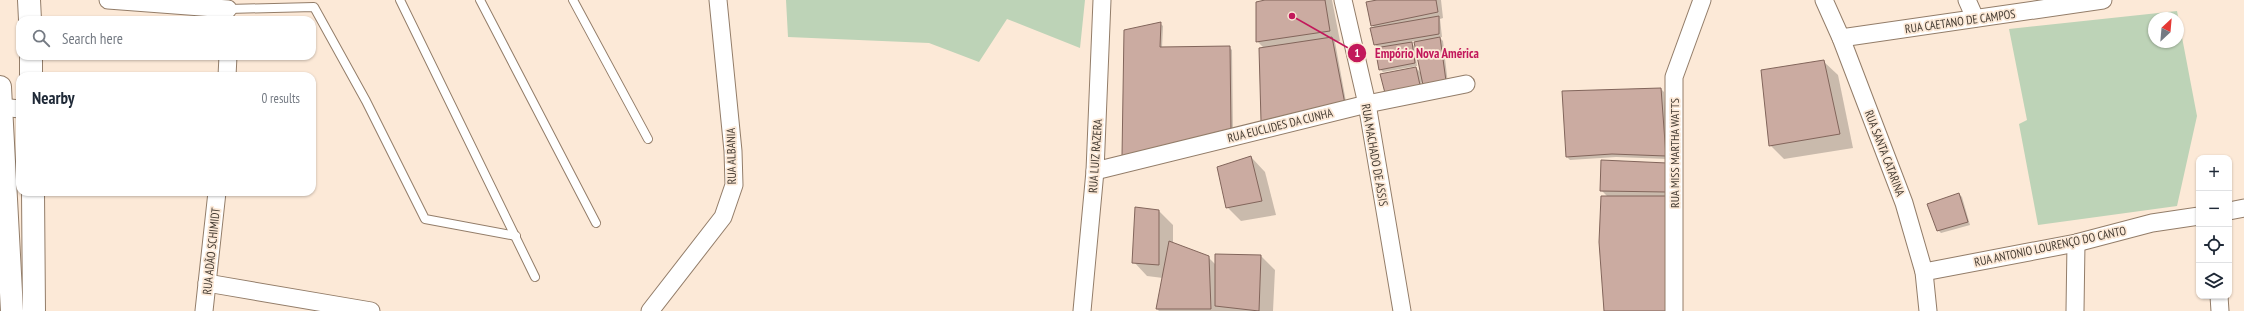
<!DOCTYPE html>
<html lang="en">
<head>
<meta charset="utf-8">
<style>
	body { margin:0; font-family:"PT Sans Narrow",sans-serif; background:#f6f6f7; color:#1f2937 }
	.controls { position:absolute; right:12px; bottom:12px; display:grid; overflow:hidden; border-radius:8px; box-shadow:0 1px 3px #0004 }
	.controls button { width:36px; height:36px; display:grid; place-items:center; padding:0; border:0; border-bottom:1px solid #e0e1e3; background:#fff; color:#1f2937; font:20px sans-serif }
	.compass { position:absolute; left:2148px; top:12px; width:36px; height:36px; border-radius:50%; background:#fff; box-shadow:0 1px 3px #0004; rotate:26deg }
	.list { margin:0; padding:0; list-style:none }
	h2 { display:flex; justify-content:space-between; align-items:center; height:52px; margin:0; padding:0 16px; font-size:17px }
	h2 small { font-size:13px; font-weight:400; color:#747a83 }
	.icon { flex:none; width:22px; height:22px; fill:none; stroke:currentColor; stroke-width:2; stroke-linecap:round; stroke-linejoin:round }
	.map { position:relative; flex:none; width:2244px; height:311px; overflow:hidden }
	.search { position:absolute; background:#fff; box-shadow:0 1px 3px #0004; left:16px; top:16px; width:300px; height:44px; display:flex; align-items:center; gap:10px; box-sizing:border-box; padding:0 14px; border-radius:12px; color:#747a83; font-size:15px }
	.panel { position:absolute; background:#fff; box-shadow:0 1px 3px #0004; left:16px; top:72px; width:300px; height:124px; border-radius:12px }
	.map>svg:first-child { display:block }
	.green { fill:#bdd3b7; fill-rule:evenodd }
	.shadow { fill:#0003 }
	.building { fill:#cbaba1; stroke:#82655b }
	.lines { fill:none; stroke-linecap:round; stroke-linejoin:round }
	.lane-casing { stroke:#937d69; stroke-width:10 }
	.street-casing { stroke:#937d69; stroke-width:19 }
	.secondary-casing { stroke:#937d69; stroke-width:24 }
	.lane { stroke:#fff; stroke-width:8 }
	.street { stroke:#fff; stroke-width:17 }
	.secondary { stroke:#fff; stroke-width:22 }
	.labels { text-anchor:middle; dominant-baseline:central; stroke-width:3.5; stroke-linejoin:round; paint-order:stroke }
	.street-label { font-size:12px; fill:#443b32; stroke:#fce9d7 }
	.leader { fill:none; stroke:#c2185b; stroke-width:1.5 }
	.callout-dot { fill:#c2185b; stroke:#fce9d7; stroke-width:1.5 }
	.mark-label { font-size:12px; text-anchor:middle; font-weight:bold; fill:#fff }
	.callout-label { font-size:13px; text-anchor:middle; font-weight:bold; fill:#c2185b; stroke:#fce9d7; stroke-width:3.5; stroke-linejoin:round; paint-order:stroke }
</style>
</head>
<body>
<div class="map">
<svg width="2244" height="311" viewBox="0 0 2244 311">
	<rect width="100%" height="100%" fill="#fce9d7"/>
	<!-- green -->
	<g class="green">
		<polygon points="786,0 1085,0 1080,48 1007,19 979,62 929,43 788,37"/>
		<path d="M2177 11 2197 116 2177 206 2038 225 2019 124 2027 120 2009 29ZM2154 18H2178V42H2154Z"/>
	</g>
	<!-- shadow -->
	<g class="shadow">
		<polygon points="1270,0 1332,0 1340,41 1335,42 1347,107 1264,123 1262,120 1264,48 1257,41"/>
		<polygon points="1382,0 1441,0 1443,18 1440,19 1442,37 1439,37 1443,41 1448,84 1426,88 1421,82 1422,87 1389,96 1416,68 1421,73 1415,41 1410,42 1414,46 1417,66 1383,72 1380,69 1379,49 1375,44 1375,28 1372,25"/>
		<polygon points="1160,23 1163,26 1162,48 1229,47 1232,50 1233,134 1123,155"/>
		<polygon points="1823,61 1838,75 1853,148 1784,159 1770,145"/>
		<polygon points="1661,89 1664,92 1668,159 1616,157 1570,160 1567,157"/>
		<polygon points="1251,157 1265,172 1276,215 1241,221 1227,207"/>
		<polygon points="1667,164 1672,197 1608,197 1601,190"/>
		<polygon points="1959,194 1962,197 1970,225 1941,233 1938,230"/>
		<polygon points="1159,211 1173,225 1173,243 1208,257 1216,265 1261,256 1275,270 1273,311 1159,311 1157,309 1163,278 1147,276 1134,262"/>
	</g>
	<!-- building -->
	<g class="building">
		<polygon points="1265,0 1325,0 1330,31 1256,42 1256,2"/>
		<polygon points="1377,0 1436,0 1438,12 1371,26 1366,2"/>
		<polygon points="1439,16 1439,34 1374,45 1370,28"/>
		<polygon points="1161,22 1160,47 1230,46 1231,131 1122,156 1124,30"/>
		<polygon points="1332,37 1345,104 1261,121 1259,48"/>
		<polygon points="1440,37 1446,81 1423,85 1414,42"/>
		<polygon points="1412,42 1415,63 1379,70 1375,48"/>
		<polygon points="1824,60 1840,134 1769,146 1761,70"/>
		<polygon points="1416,67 1420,85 1385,93 1380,74"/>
		<polygon points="1661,88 1666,156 1612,154 1566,157 1562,91"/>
		<polygon points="1251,156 1262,201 1226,208 1217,167"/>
		<polygon points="1601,160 1667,163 1666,192 1600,191"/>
		<polygon points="1959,193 1968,222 1937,231 1927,204"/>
		<polygon points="1601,196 1667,196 1669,311 1604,311 1599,242"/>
		<polygon points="1135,207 1159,210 1159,265 1132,263"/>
		<polygon points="1169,241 1209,256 1211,309 1156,309"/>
		<polygon points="1215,254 1261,255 1259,311 1215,306"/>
	</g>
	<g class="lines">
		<defs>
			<g id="lane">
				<polyline points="400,0 535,277"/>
				<polyline points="480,0 596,223"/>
				<polyline points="573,0 648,139"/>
				<polyline points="228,9 314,7 366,101 425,219 516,236"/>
			</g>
			<g id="street">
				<polyline points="108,0 228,9"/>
				<polyline points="1343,0 1367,104 1402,311"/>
				<polyline points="1824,0 1841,38 1904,203 1924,272 1928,311"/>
				<polyline points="1967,0 1975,18"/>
				<polyline points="1841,38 2103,0"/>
				<polyline points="227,76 228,56"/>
				<polyline points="0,107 20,109"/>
				<polyline points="1095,171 1367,104 1466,84"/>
				<polyline points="2229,211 2244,208"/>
				<polyline points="1924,272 2076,243 2152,223 2199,216"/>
				<polyline points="207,283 371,311"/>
				<polyline points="2219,296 2220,311"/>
				<polyline points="204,311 217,192"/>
				<polyline points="650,311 723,217 734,185 733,151 718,0"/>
				<polyline points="1082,311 1095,171 1102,0"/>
				<polyline points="1674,311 1674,77 1702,0"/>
				<polyline points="2075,311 2076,243"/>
			</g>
			<g id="secondary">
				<polyline points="29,0 30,20"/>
				<polyline points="31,56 31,76"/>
				<polyline points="0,87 12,311"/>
				<polyline points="33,192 34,311"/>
			</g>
		</defs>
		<!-- lane casing -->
		<use href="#lane" class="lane-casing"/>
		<!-- street casing -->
		<use href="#street" class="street-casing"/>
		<!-- secondary casing -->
		<use href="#secondary" class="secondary-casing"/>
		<!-- lane -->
		<use href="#lane" class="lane"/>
		<!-- street -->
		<use href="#street" class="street"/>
		<!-- secondary -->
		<use href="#secondary" class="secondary"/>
	</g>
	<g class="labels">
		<!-- street labels -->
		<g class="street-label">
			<text transform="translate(1960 21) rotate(-8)">RUA CAETANO DE CAMPOS</text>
			<text transform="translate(1280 125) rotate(-14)">RUA EUCLIDES DA CUNHA</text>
			<text transform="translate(1674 153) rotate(-90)">RUA MISS MARTHA WATTS</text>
			<text transform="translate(1885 153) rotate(69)">RUA SANTA CATARINA</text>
			<text transform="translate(1375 155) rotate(80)">RUA MACHADO DE ASSIS</text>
			<text transform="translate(731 156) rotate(-91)">RUA ALBANIA</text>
			<text transform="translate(1095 156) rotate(-86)">RUA LUIZ RAZERA</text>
			<text transform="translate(2050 246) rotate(-12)">RUA ANTONIO LOURENÇO DO CANTO</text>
			<text transform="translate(211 251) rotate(-84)">RUA ADÃO SCHIMIDT</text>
		</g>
	</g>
	<!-- callouts -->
	<path class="leader" d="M1292 16L1357 53"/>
	<g class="callout-dot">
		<circle cx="1292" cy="16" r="4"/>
		<circle cx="1357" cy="53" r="10"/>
	</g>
	<g class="mark-label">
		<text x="1357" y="57">1</text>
	</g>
	<g class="callout-label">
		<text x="1427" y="58">Empório Nova América</text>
	</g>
</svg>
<div class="controls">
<button>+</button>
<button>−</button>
<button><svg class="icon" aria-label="locate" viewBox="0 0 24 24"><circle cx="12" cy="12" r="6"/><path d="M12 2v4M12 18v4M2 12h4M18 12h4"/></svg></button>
<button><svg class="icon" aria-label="layers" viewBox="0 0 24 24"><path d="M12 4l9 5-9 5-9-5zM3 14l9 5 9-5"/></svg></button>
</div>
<svg class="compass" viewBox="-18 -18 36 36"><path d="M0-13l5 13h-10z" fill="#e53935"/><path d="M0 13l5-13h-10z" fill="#747a83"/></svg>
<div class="search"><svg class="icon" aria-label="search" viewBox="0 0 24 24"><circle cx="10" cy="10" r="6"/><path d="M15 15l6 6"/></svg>Search here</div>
<section class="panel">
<h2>Nearby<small>0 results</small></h2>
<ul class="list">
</ul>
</section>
</div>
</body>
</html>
